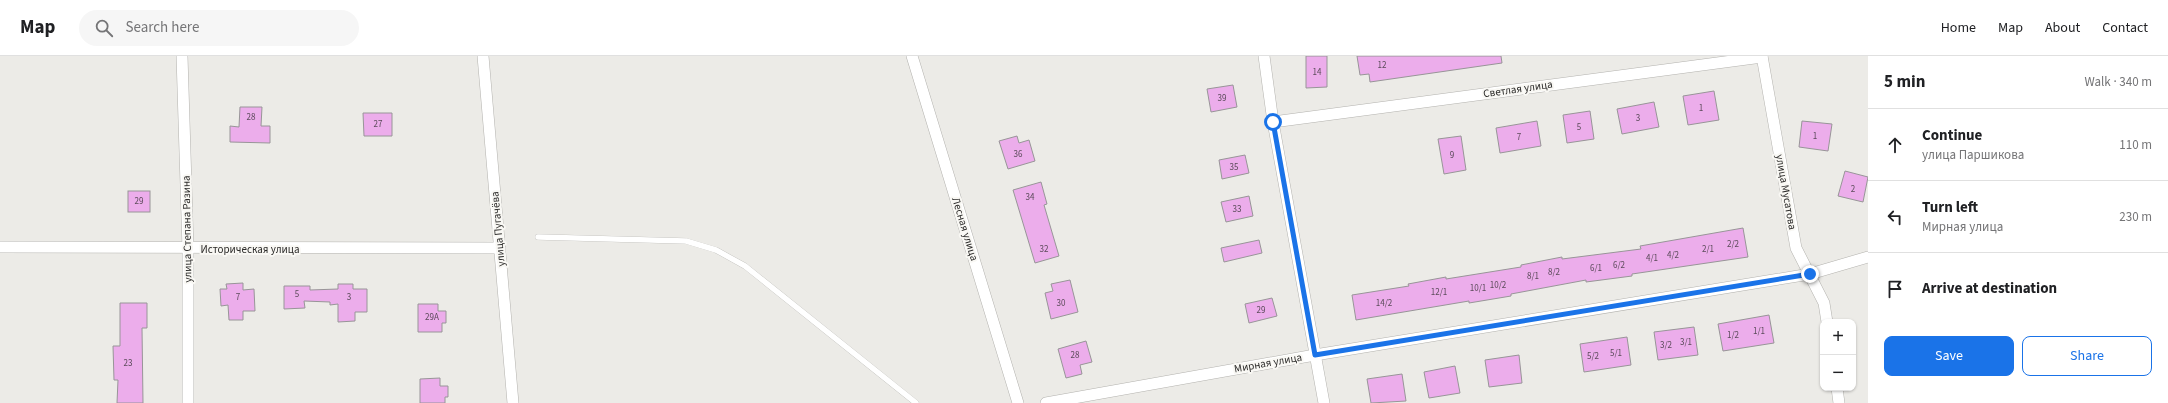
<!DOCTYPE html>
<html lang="en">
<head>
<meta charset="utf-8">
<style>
	body { margin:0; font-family:"Source Sans 3",sans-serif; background:#f6f6f6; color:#202124 }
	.controls { position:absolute; right:12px; bottom:12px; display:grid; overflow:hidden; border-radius:8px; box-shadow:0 1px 3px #0004 }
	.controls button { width:36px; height:36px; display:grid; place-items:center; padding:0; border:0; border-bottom:1px solid #e0e0e0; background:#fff; color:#202124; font:20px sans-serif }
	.stop { position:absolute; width:12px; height:12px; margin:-9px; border:3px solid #1a73e8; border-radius:50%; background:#fff }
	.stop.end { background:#1a73e8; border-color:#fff; box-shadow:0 1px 4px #0008 }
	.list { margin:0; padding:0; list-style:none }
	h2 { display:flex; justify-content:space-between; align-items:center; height:52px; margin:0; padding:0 16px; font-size:17px }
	h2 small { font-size:13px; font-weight:400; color:#757577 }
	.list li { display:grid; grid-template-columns:26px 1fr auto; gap:12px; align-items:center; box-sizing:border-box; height:72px; padding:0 16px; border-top:1px solid #e0e0e0 }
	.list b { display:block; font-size:15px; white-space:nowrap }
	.list p { margin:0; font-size:13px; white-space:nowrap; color:#757577 }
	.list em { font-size:13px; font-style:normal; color:#757577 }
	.actions { display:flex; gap:8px; padding:12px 16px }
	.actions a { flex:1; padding:9px 0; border:1px solid #1a73e8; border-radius:8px; text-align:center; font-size:14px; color:#1a73e8 }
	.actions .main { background:#1a73e8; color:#fff }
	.icon { flex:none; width:22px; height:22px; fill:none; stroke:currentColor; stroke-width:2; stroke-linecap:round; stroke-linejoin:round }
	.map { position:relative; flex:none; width:1868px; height:347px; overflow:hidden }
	header { display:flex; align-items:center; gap:24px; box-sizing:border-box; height:56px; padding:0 20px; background:#fff; border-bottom:1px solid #e0e0e0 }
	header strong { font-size:19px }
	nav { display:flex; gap:22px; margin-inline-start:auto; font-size:14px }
	.search { width:280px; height:36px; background:#f6f6f6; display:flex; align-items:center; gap:10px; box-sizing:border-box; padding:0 14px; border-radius:22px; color:#757577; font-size:15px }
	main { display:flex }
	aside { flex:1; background:#fff }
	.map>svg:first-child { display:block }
	.building { fill:#ecadeb; stroke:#989598 }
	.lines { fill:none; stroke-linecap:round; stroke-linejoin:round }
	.lane-casing { stroke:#b3b2ae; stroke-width:6 }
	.street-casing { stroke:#b3b2ae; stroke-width:12 }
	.lane { stroke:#fff; stroke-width:5.5 }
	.street { stroke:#fff; stroke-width:11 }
	.route { stroke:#1a73e8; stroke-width:5 }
	.labels { text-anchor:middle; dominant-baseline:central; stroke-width:4; stroke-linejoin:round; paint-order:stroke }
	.number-label { font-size:9px; fill:#5b4b5a }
	.street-label { font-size:11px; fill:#2b2a29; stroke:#f9f8f4 }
</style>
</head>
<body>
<header>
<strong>Map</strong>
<div class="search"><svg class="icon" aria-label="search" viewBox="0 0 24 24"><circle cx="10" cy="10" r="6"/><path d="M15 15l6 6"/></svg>Search here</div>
<nav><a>Home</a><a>Map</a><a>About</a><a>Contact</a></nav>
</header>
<main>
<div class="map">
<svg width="1868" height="347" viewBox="0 0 1868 347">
	<rect width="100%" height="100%" fill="#ecebe7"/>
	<!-- building -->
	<g class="building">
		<polygon points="1306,0 1327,0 1327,31 1306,32"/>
		<polygon points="1357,0 1501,0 1502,7 1370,26 1369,18 1360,19"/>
		<polygon points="1233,29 1237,51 1211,56 1207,33"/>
		<polygon points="1714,35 1719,64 1688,69 1683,40"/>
		<polygon points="1654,46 1659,71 1622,78 1617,53"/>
		<polygon points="240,51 262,51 261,70 270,70 270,87 230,86 230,70 239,71"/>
		<polygon points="1590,55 1594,83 1567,87 1563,59"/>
		<polygon points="363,57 392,57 392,80 364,80"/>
		<polygon points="1537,65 1541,90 1500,97 1496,72"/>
		<polygon points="1802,65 1832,68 1828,95 1799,91"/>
		<polygon points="1017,80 1019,87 1029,84 1035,105 1008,113 999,85"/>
		<polygon points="1461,80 1466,114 1444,118 1438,83"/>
		<polygon points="1245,99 1249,117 1222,123 1219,104"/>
		<polygon points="1845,115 1868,121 1863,146 1838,140"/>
		<polygon points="1041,126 1047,148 1044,149 1059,200 1035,207 1013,134"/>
		<rect x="128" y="135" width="22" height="21"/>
		<polygon points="1249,140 1253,160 1226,166 1221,146"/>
		<polygon points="1743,172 1748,201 1632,218 1632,220 1586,226 1586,224 1511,238 1511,240 1469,247 1469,245 1356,264 1352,239 1409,230 1408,228 1446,221 1446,223 1521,211 1521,209 1562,201 1562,203 1641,193 1640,190"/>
		<polygon points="1259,184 1262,197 1224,206 1221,192"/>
		<polygon points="1070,224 1078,256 1051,263 1045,237 1053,235 1051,228"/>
		<polygon points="243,227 243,234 254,233 255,255 243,255 243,264 229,264 228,249 221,250 220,233 227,233 226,228"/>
		<polygon points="338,228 353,228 353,233 367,233 367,256 355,256 355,265 338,266 338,248 330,249 330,246 304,245 305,252 284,253 284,230 310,230 310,234 338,233"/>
		<polygon points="1272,242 1277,260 1249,267 1245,248"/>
		<polygon points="120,247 147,247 147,272 142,272 143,347 117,347 118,324 114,324 113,290 120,290"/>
		<polygon points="418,248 438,248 438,255 446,255 446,267 442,267 442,276 418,276"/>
		<polygon points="1769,259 1774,287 1723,295 1718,268"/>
		<polygon points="1694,271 1698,299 1658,304 1654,276"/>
		<polygon points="1627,281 1631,309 1584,316 1580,288"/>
		<polygon points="1086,285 1092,306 1080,309 1082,318 1066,322 1058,293"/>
		<polygon points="1519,299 1522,327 1489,331 1485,304"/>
		<polygon points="1455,310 1460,337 1429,342 1424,316"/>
		<polygon points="1402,318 1406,345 1371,347 1367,323"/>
		<polygon points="440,322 440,330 448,330 448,341 445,341 445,347 420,347 420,323"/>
	</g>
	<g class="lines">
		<defs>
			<polyline id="lane" points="538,181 686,185 716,194 745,210 916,347"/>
			<g id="street">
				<polyline points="182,0 188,193 188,347"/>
				<polyline points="483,0 513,347"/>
				<polyline points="912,0 1018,347"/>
				<polyline points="1264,0 1273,66 1324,347"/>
				<polyline points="1762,0 1796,192 1824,247 1827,266"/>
				<polyline points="1273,66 1762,1"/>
				<polyline points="0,191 500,192"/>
				<polyline points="1837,332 1839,347"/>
				<polyline points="1046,347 1315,299 1810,218 1868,201"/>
			</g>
		</defs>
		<!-- lane casing -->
		<use href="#lane" class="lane-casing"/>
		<!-- street casing -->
		<use href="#street" class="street-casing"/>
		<!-- lane -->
		<use href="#lane" class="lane"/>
		<!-- street -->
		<use href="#street" class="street"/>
	</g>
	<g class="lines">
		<!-- route -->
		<polyline class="route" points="1273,66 1315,299 1810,218"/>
	</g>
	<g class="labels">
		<!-- number labels -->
		<g class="number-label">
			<text x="1382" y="9">12</text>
			<text x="1317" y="16">14</text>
			<text x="1222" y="42">39</text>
			<text x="1701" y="52">1</text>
			<text x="251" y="61">28</text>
			<text x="1638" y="62">3</text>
			<text x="378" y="68">27</text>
			<text x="1579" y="71">5</text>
			<text x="1815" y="80">1</text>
			<text x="1519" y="81">7</text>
			<text x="1018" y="98">36</text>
			<text x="1452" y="99">9</text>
			<text x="1234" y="111">35</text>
			<text x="1853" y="133">2</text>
			<text x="1030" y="141">34</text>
			<text x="139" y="145">29</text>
			<text x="1237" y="153">33</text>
			<text x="1733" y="188">2/2</text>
			<text x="1044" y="193">32</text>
			<text x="1708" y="193">2/1</text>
			<text x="1673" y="199">4/2</text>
			<text x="1652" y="202">4/1</text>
			<text x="1619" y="209">6/2</text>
			<text x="1596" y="212">6/1</text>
			<text x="1554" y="216">8/2</text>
			<text x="1533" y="220">8/1</text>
			<text x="1498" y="229">10/2</text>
			<text x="1478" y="232">10/1</text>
			<text x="1439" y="236">12/1</text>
			<text x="297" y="238">5</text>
			<text x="238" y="241">7</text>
			<text x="349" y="241">3</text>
			<text x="1061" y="247">30</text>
			<text x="1384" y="247">14/2</text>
			<text x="1261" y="254">29</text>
			<text x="432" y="261">29А</text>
			<text x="1759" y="275">1/1</text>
			<text x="1733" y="279">1/2</text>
			<text x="1686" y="286">3/1</text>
			<text x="1666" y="289">3/2</text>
			<text x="1616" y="297">5/1</text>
			<text x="1075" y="299">28</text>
			<text x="1593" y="300">5/2</text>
			<text x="128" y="307">23</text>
		</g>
		<!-- street labels -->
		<g class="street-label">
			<text transform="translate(1518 33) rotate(-8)">Светлая улица</text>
			<text transform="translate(1786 136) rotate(80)">улица Мусатова</text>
			<text transform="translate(187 173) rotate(-91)">улица Степана Разина</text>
			<text transform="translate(498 173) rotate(-95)">улица Пугачёва</text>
			<text transform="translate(965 173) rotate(73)">Лесная улица</text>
			<text x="250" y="193">Историческая улица</text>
			<text transform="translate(1268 307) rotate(-10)">Мирная улица</text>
		</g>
	</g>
</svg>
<div class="controls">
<button>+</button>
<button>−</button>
</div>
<div class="stop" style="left:1273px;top:66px"></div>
<div class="stop end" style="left:1810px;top:218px"></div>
</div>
<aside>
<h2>5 min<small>Walk · 340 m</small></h2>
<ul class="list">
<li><svg class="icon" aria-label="ahead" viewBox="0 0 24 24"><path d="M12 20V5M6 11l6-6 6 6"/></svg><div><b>Continue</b><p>улица Паршикова</p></div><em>110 m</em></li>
<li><svg class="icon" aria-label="left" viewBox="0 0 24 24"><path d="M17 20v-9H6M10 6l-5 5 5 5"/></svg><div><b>Turn left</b><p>Мирная улица</p></div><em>230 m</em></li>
<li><svg class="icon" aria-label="arrive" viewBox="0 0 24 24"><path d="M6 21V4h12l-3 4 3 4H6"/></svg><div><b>Arrive at destination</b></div></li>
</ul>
<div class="actions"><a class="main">Save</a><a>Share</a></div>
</aside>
</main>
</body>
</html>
